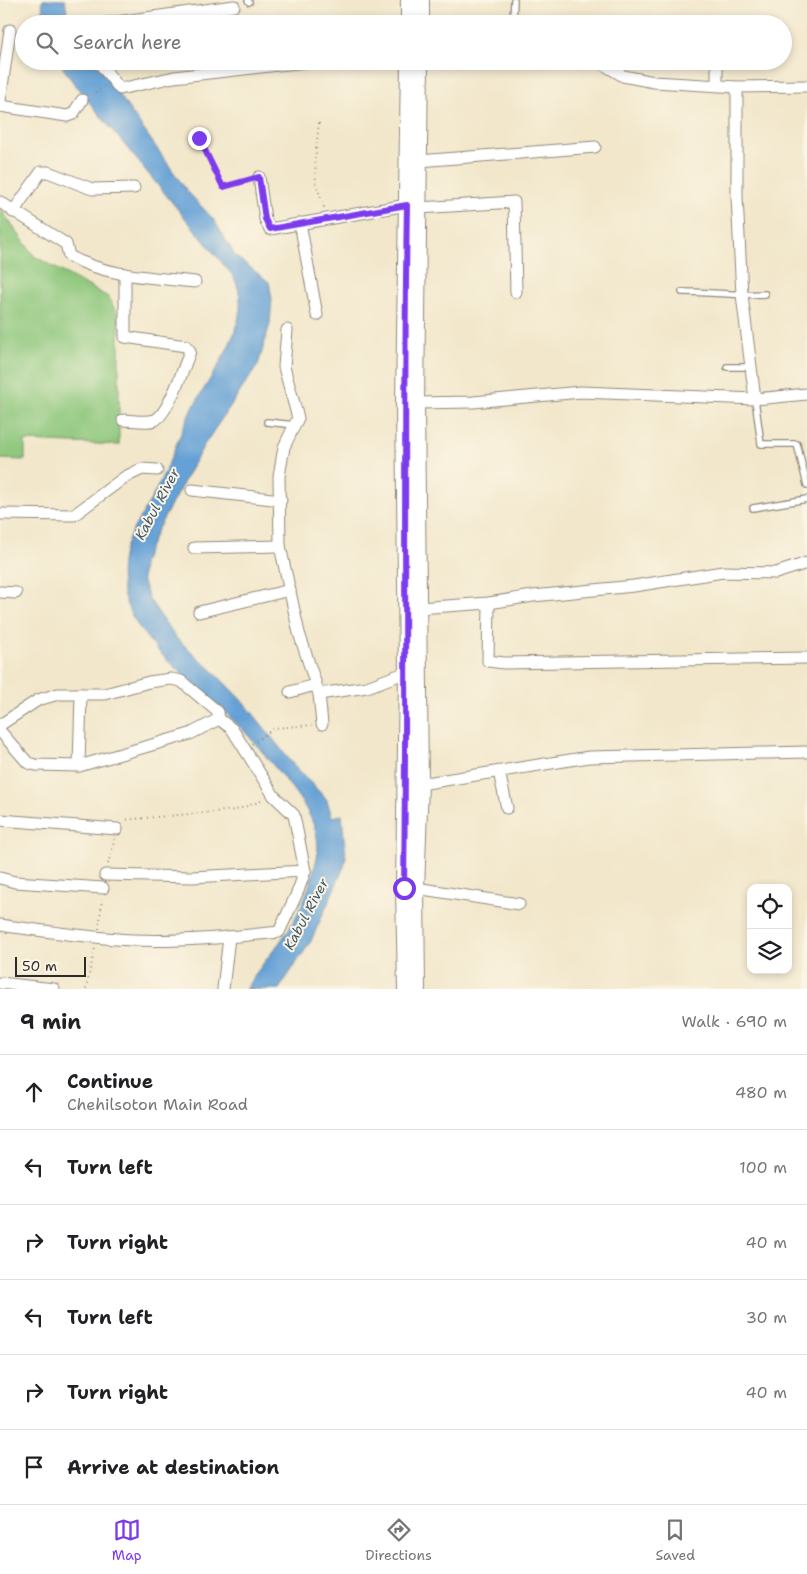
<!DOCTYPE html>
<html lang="en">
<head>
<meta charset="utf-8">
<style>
	body { margin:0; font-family:"Shantell Sans",sans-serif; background:#f2f2f2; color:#202124 }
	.controls { position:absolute; right:15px; bottom:15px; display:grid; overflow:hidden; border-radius:10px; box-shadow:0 2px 8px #0003 }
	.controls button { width:45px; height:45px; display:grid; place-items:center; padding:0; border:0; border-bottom:1px solid #e0e0e0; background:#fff; color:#202124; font:25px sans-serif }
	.scale { position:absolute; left:15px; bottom:12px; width:71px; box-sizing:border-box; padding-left:5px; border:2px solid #2b2b2b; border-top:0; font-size:14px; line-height:18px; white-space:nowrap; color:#2b2b2b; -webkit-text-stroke:4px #fcf5e5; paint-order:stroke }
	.stop { position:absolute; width:15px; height:15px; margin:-11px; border:4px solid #7c3aed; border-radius:50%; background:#fff }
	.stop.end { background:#7c3aed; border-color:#fff; box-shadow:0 1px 5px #0008 }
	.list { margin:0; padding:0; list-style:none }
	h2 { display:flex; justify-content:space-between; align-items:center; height:65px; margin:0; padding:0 20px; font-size:21px }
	h2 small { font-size:16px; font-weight:400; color:#757577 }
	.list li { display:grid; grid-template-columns:32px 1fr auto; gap:15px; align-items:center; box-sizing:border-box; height:75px; padding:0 20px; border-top:1px solid #e0e0e0 }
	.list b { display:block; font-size:19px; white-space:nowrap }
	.list p { margin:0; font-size:16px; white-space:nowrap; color:#757577 }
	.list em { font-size:16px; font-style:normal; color:#757577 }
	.icon { flex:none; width:28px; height:28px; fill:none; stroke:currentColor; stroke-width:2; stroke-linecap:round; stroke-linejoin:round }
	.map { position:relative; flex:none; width:807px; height:989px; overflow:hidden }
	.search { position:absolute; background:#fff; box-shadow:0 2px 8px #0003; left:15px; right:15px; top:15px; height:55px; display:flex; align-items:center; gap:12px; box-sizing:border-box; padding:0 18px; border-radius:28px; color:#757577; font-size:19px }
	.sheet { height:515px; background:#fff }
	nav { display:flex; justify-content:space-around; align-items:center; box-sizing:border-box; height:70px; border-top:1px solid #e0e0e0; background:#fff; font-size:14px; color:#757577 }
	nav a { display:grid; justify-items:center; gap:2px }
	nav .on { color:#7c3aed }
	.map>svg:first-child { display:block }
	.green { fill:#8cc67a; stroke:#5c7852 }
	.water { fill:#65a1d6; stroke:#486680 }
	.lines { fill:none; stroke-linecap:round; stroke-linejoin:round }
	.lane-casing { stroke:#8e897b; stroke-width:8 }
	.street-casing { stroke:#8e897b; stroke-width:13 }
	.secondary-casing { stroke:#8e897b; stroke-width:18 }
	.path { stroke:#8e897b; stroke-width:2; stroke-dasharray:1 4; stroke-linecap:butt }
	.lane { stroke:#fff; stroke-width:5.5 }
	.street { stroke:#fff; stroke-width:11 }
	.secondary { stroke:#fff; stroke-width:16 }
	.route { stroke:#7c3aed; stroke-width:6 }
	.labels { text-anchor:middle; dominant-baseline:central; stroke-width:4; stroke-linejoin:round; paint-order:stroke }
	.water-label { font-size:14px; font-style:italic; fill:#425a6f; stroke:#fcf5e5 }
</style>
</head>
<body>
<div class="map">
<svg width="807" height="989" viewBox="0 0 807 989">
	<rect width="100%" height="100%" fill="#fcf5e5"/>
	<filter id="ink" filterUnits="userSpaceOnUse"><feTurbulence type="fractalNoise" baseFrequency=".02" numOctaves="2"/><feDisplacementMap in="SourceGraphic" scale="10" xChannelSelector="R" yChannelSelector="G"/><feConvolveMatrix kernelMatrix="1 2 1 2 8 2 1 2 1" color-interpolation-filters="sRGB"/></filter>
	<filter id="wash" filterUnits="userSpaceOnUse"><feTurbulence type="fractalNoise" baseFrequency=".0096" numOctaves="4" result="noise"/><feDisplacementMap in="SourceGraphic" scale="20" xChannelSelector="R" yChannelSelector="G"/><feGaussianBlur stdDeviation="1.12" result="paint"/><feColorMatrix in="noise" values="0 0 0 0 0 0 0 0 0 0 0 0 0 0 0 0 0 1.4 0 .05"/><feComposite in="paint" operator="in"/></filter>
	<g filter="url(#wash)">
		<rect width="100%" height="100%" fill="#f2e7cb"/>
		<!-- green -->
		<polygon class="green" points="0,208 34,256 108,297 119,317 119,445 25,441 25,460 0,459"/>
		<!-- water -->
		<g class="water">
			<polygon points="42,0 65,0 69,24 44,24"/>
			<path d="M58 61H95L187 191 214 220 235 256 269 282 272 299 270 324 258 365 204 445 155 534 143 563 142 579 149 599 176 638 213 671 247 706 292 763 327 800 332 817 342 815 346 858 344 867 311 941 279 989H246C257 970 272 953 285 935 300 913 310 887 316 862 324 831 305 805 287 782 270 762 254 740 235 722 199 685 128 639 122 586 117 543 138 525 156 490 169 466 177 441 188 417 207 377 259 322 233 276L75 85Z"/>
		</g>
	</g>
	<g filter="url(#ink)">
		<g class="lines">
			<defs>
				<g id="lane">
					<polyline points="248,0 249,2"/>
					<polyline points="513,24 514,0"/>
					<path d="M682 292C710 292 737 296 765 294"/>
					<polyline points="727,367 751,367"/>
					<polyline points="755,399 761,444 797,444 807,485"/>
					<polyline points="267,422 295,425"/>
					<polyline points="753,508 807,499"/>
				</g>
				<g id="street">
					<polyline points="101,24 234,6"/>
					<polyline points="98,61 120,89 174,77 314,61"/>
					<polyline points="598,61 623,76 654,82 737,87 807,86"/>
					<polyline points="717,85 717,61"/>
					<polyline points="737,87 737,197 742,295 755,399"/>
					<polyline points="0,101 10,30"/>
					<polyline points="0,106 67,116 73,114 82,100"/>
					<polyline points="419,161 595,147"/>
					<polyline points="259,177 265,219 270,229 407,205"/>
					<path d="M0 202 66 244 69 256C108 277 152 277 195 282"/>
					<polyline points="419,208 514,202 516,292"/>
					<polyline points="13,212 41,172 48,172 92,189 134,188"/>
					<polyline points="300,223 317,315"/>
					<polyline points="287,330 284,367 298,418 284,447 279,476 280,546 299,633 319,694 322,724"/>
					<polyline points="416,403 473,402 581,392 755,399 807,394"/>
					<path d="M123 420C132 420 146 423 155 420 168 414 185 365 190 351L186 346 125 337V274"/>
					<polyline points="192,490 281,500"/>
					<polyline points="0,514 74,515 125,477 142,469 157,470"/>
					<polyline points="194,548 280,546"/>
					<polyline points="0,592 16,593"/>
					<polyline points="489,603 488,661 504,663 807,658"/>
					<polyline points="418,608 489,603 533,596 634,586 723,572 776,573 807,563"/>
					<polyline points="199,612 290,590"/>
					<polyline points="290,692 315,685"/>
					<polyline points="319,694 367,687 407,672"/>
					<path d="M0 725 38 700 58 694H105L149 682 171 679 181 681 218 712 219 719 232 729 274 796 294 815 305 871 298 891 279 932C230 937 182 942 133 940 89 938 44 931 0 925"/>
					<polyline points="0,731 28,763 36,765 79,766 190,734 219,719"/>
					<polyline points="79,766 81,694"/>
					<polyline points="499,772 507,808"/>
					<polyline points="420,784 589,757 807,752"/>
					<polyline points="0,820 117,829"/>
					<polyline points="105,875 192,877 305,871"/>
					<polyline points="0,878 15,882 103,888"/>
					<polyline points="416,888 519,904"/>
					<polyline points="0,983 54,989"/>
					<polyline points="223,989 229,937"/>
				</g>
				<g id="secondary">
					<polyline points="409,0 409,24"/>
					<polyline points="421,0 421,24"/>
					<polyline points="406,989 404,888 407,672 404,403 409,61"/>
					<polyline points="417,989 416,888 420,784 416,403 420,61"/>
				</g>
			</defs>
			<!-- lane casing -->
			<use href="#lane" class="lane-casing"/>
			<!-- street casing -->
			<use href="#street" class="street-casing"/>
			<!-- secondary casing -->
			<use href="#secondary" class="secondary-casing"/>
			<!-- path -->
			<g class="path">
				<polyline points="91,95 106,85"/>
				<polyline points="319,123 315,158 316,184 325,210"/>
				<polyline points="199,138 223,187 249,180"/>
				<polyline points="166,475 183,485"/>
				<polyline points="252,744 274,728 312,725"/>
				<polyline points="122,820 236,810 264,800"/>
				<polyline points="108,864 115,838"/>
				<polyline points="99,929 102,899"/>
				<polyline points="86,989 95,948"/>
			</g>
			<!-- lane -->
			<use href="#lane" class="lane"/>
			<!-- street -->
			<use href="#street" class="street"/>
			<!-- secondary -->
			<use href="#secondary" class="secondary"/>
		</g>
	</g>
	<g class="lines" filter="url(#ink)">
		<!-- route -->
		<path class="route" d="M199 138 223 187 259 177 265 219 270 229 407 205C403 433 407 660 404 888"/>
	</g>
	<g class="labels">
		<!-- water labels -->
		<g class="water-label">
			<text transform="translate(157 504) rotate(-62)">Kabul River</text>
			<text transform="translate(306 914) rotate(-62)">Kabul River</text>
		</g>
	</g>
</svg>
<div class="controls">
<button><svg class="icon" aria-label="locate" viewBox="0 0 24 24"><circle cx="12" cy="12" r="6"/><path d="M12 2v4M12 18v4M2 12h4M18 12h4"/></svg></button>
<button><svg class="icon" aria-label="layers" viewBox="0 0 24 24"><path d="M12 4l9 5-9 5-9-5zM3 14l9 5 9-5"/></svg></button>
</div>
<div class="scale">50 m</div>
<div class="stop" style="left:404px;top:888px"></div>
<div class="stop end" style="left:199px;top:138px"></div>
<div class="search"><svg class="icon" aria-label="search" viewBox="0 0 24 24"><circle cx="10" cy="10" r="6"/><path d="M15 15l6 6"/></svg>Search here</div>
</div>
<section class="sheet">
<h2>9 min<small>Walk · 690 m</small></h2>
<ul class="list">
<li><svg class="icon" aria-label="ahead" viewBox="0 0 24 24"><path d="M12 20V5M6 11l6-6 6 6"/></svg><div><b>Continue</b><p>Chehilsoton Main Road</p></div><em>480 m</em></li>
<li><svg class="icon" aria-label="left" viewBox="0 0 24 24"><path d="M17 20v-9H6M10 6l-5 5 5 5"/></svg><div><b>Turn left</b></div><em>100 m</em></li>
<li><svg class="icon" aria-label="right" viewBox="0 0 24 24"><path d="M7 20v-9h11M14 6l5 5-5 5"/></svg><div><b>Turn right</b></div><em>40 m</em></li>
<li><svg class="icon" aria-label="left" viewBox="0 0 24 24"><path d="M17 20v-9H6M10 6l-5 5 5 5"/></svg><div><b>Turn left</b></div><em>30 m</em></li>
<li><svg class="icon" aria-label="right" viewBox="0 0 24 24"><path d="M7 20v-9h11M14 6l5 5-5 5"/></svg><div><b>Turn right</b></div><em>40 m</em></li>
<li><svg class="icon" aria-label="arrive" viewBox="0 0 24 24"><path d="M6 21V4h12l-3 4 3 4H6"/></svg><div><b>Arrive at destination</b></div></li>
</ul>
</section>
<nav>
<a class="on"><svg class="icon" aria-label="map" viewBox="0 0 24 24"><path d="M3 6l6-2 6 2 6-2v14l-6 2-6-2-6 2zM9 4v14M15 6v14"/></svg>Map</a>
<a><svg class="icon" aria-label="directions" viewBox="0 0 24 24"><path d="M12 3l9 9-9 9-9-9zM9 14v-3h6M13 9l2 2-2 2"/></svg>Directions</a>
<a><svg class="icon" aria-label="saved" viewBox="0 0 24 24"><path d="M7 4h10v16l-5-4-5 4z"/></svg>Saved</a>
</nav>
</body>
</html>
